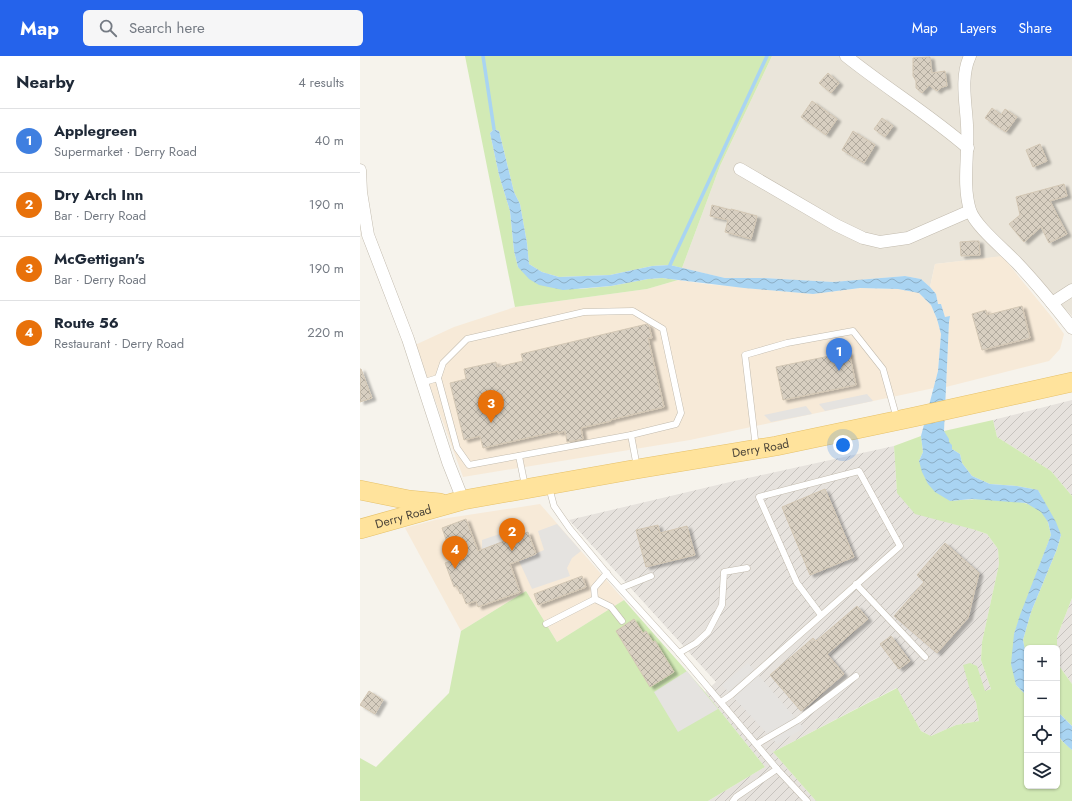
<!DOCTYPE html>
<html lang="en">
<head>
<meta charset="utf-8">
<style>
	body { margin:0; font-family:Jost,sans-serif; background:#f6f6f7; color:#1f2937 }
	.controls { position:absolute; right:12px; bottom:12px; display:grid; overflow:hidden; border-radius:6px; box-shadow:0 1px 3px #0004 }
	.controls button { width:36px; height:36px; display:grid; place-items:center; padding:0; border:0; border-bottom:1px solid #e0e1e3; background:#fff; color:#1f2937; font:20px sans-serif }
	.you { position:absolute; left:483px; top:389px; width:14px; height:14px; margin:-10px; border:3px solid #fff; border-radius:50%; background:#1a73e8; box-shadow:0 0 0 6px #1a73e833 }
	.badge { display:grid; place-items:center; width:26px; height:26px; border-radius:50%; background:#2563eb; color:#fff; font-size:13px; font-weight:700 }
	.pin { position:absolute; translate:-50% -33px; filter:drop-shadow(0 1px 2px #0008) }
	.pin::after { content:''; position:absolute; top:21px; width:14px; height:12px; background:inherit; clip-path:polygon(0 0,100% 0,50% 100%) }
	.list { margin:0; padding:0; list-style:none }
	h2 { display:flex; justify-content:space-between; align-items:center; height:52px; margin:0; padding:0 16px; font-size:17px }
	h2 small { font-size:13px; font-weight:400; color:#747a83 }
	.list li { display:grid; grid-template-columns:26px 1fr auto; gap:12px; align-items:center; box-sizing:border-box; height:64px; padding:0 16px; border-top:1px solid #e0e1e3 }
	.list b { display:block; font-size:15px; white-space:nowrap }
	.list p { margin:0; font-size:13px; white-space:nowrap; color:#747a83 }
	.list em { font-size:13px; font-style:normal; color:#747a83 }
	.icon { flex:none; width:22px; height:22px; fill:none; stroke:currentColor; stroke-width:2; stroke-linecap:round; stroke-linejoin:round }
	.map { position:relative; flex:none; width:712px; height:745px; overflow:hidden }
	header { display:flex; align-items:center; gap:24px; box-sizing:border-box; height:56px; padding:0 20px; background:#2563eb; color:#fff }
	header strong { font-size:19px }
	nav { display:flex; gap:22px; margin-inline-start:auto; font-size:14px }
	.search { width:280px; height:36px; background:#f6f6f7; display:flex; align-items:center; gap:10px; box-sizing:border-box; padding:0 14px; border-radius:6px; color:#747a83; font-size:15px }
	main { display:flex }
	aside { flex:1; background:#fff }
	.map>svg:first-child { display:block }
	.residential { fill:#eae5da }
	.commercial { fill:#f7ead8 }
	.industrial { fill:url(#industrial-furrows) }
	.grass { fill:#d2eab5 }
	.parking { fill:#e5e3e0 }
	.water { fill:url(#water-waves) }
	.lines { fill:none; stroke-linecap:round; stroke-linejoin:round }
	.stream { stroke:#a9d4f2; stroke-width:3.5 }
	.building { fill:url(#building-cross-hatch); stroke:#d3c7b4; filter:url(#shadow) }
	.service-casing { stroke:#c2bbae; stroke-width:7 }
	.minor-casing { stroke:#c2bbae; stroke-width:13 }
	.primary-casing { stroke:#e6c16a; stroke-width:20 }
	.service { stroke:#fff; stroke-width:6 }
	.minor { stroke:#fff; stroke-width:12 }
	.primary { stroke:#ffe39c; stroke-width:19 }
	.labels { text-anchor:middle; dominant-baseline:central; stroke-width:3; stroke-linejoin:round; paint-order:stroke }
	.street-label { font-size:12px; fill:#4b4439; stroke:#fff }
</style>
</head>
<body>
<header>
<strong>Map</strong>
<div class="search"><svg class="icon" aria-label="search" viewBox="0 0 24 24"><circle cx="10" cy="10" r="6"/><path d="M15 15l6 6"/></svg>Search here</div>
<nav><a>Map</a><a>Layers</a><a>Share</a></nav>
</header>
<main>
<aside>
<h2>Nearby<small>4 results</small></h2>
<ul class="list">
<li><span class="badge" style="background:#3f7fe0">1</span><div><b>Applegreen</b><p>Supermarket · Derry Road</p></div><em>40 m</em></li>
<li><span class="badge" style="background:#e8710a">2</span><div><b>Dry Arch Inn</b><p>Bar · Derry Road</p></div><em>190 m</em></li>
<li><span class="badge" style="background:#e8710a">3</span><div><b>McGettigan's</b><p>Bar · Derry Road</p></div><em>190 m</em></li>
<li><span class="badge" style="background:#e8710a">4</span><div><b>Route 56</b><p>Restaurant · Derry Road</p></div><em>220 m</em></li>
</ul>
</aside>
<div class="map">
<svg width="712" height="745" viewBox="0 0 712 745">
	<defs>
		<pattern id="industrial-furrows" width="10" height="10" patternUnits="userSpaceOnUse"><rect width="10" height="10" fill="#e6e2dd"/><path d="M-1 1l2-2M0 10L10 0M9 11l2-2" fill="none" stroke="#c7c3be"/></pattern>
		<pattern id="water-waves" width="16" height="10" patternUnits="userSpaceOnUse"><rect width="16" height="10" fill="#a9d4f2"/><path d="M0 5q4-4 8 0t8 0" fill="none" stroke="#8caec5"/></pattern>
		<pattern id="building-cross-hatch" width="8" height="8" patternUnits="userSpaceOnUse"><rect width="8" height="8" fill="#d8cfc1"/><path d="M0 0l8 8M0 8l8-8" fill="none" stroke="#b1aa9e"/></pattern>
		<filter id="shadow"><feDropShadow dx="4" dy="2.5" stdDeviation="1" flood-color="#0004"/></filter>
	</defs>
	<rect width="100%" height="100%" fill="#f6f3ec"/>
	<!-- residential -->
	<polygon class="residential" points="412,0 712,0 712,260 656,199 575,208 570,231 561,223 545,220 473,226 404,222 365,222 322,212 360,110"/>
	<!-- commercial -->
	<g class="commercial">
		<polygon points="642,200 695,265 704,278 700,293 689,305 586,331 589,266 590,261 585,261 581,248 578,248 576,238 570,231 575,208"/>
		<polygon points="318,224 345,228 453,238 501,232 538,233 559,237 571,249 577,263 581,278 578,315 574,332 330,384 103,421 55,289 94,271 155,251 287,233"/>
		<polygon points="180,448 264,544 197,586 166,535 101,575 45,472 75,464"/>
	</g>
	<!-- industrial -->
	<g class="industrial">
		<polygon points="712,344 712,440 691,415 637,381 633,364"/>
		<polygon points="534,390 537,437 612,473 627,478 638,493 639,508 622,586 621,604 631,633 625,635 610,634 616,646 619,665 596,669 571,680 561,675 536,632 413,696 456,745 348,745 405,711 345,636 356,626 209,464 370,426"/>
		<polygon points="712,542 712,628 697,607 697,581"/>
	</g>
	<!-- grass -->
	<g class="grass">
		<polygon points="105,0 412,0 360,110 322,212 310,209 292,210 250,219 199,221 182,216 169,208 167,187 160,148 154,136 139,75 134,73 130,77 139,119 150,155 154,195 158,211 220,233 251,230 288,223 302,222 318,224 287,233 155,251"/>
		<polygon points="633,364 637,381 691,415 712,440 712,542 697,581 697,592 667,592 667,604 663,584 671,556 697,493 701,479 678,434 657,430 630,428 612,420 602,407 600,398 592,393 584,375"/>
		<path d="M561 380 563 396 559 405 590 445C612 443 665 439 682 456 688 462 689 471 691 479L654 578V593L656 629 667 640V730H697V678L701 684 712 694V745H456L413 696 537 632 561 675 571 680 596 669 619 665 616 646 610 634 603 609 610 607 617 610 625 635 631 633 621 604 622 586 639 508 638 493 627 478 612 473 555 458 537 437 534 390Z"/>
		<polygon points="166,535 197,586 264,544 345,636 405,711 348,745 0,745 0,702 16,711 89,637 101,575"/>
		<polygon points="697,607 712,628 712,670 697,655"/>
	</g>
	<!-- parking -->
	<g class="parking">
		<polygon points="507,338 513,345 465,355 459,348"/>
		<polygon points="446,350 452,358 411,366 404,359"/>
		<polygon points="197,468 221,495 212,502 207,512 210,520 172,533 159,505 184,494 178,475"/>
		<polygon points="160,471 159,480 122,493 122,484"/>
		<polygon points="388,607 444,672 417,688 362,629"/>
		<polygon points="327,615 358,653 318,676 294,636"/>
	</g>
	<!-- water -->
	<g class="water">
		<polygon points="134,73 139,75 154,136 160,148 167,187 169,208 182,216 199,221 250,219 292,210 310,209 365,222 404,222 473,226 545,220 561,223 570,231 576,238 578,248 581,248 585,261 590,260 589,266 584,375 589,383 589,386 592,389 592,393 600,398 602,407 612,420 630,428 657,430 678,434 696,466 701,479 697,493 671,556 663,584 667,604 667,640 656,629 651,608 654,578 660,559 691,479 688,466 681,456 666,447 612,443 590,445 575,436 568,428 562,416 559,405 563,396 561,380 578,315 581,278 577,263 571,249 559,237 538,233 500,232 453,238 384,232 302,222 288,223 251,230 203,234 179,229 169,223 158,211 154,195 150,155 139,119 130,77"/>
		<path d="M697 655 712 670V694C694 678 697 678 697 655Z"/>
	</g>
	<g class="lines">
		<!-- stream -->
		<g class="stream">
			<polyline points="123,0 134,73"/>
			<polyline points="310,209 407,0"/>
		</g>
	</g>
	<!-- building -->
	<g class="building">
		<polygon points="570,1 572,17 585,15 587,30 582,31 577,35 569,29 562,37 556,32 556,25 553,20 553,2"/>
		<polygon points="468,17 479,27 471,37 459,27"/>
		<polygon points="452,45 477,63 466,79 441,61"/>
		<polygon points="632,52 641,59 645,53 657,61 646,76 625,62"/>
		<polygon points="522,62 533,70 525,81 514,73"/>
		<polygon points="493,75 515,89 504,107 482,94"/>
		<polygon points="680,88 687,105 673,111 666,94"/>
		<polygon points="704,128 707,140 690,145 707,178 689,187 681,171 664,186 649,168 660,159 656,141"/>
		<polygon points="352,149 371,154 371,153 397,160 391,183 365,176 368,164 350,160"/>
		<polygon points="613,185 619,185 620,199 601,200 600,186"/>
		<polygon points="662,250 670,282 622,294 612,258 626,254 627,259"/>
		<polygon points="287,268 289,270 292,282 288,282 304,351 250,364 251,365 221,372 223,383 207,386 205,375 198,377 198,375 123,392 120,380 104,384 90,327 106,323 104,313 136,306 137,311 163,305 161,298"/>
		<polygon points="489,296 496,329 423,344 416,311"/>
		<polygon points="0,313 1,313 12,342 0,346"/>
		<polygon points="465,433 494,501 450,519 422,451"/>
		<polygon points="106,463 118,495 168,476 176,498 150,508 160,536 118,551 116,545 106,548 102,537 100,538 97,530 94,531 85,507 93,504 82,472"/>
		<polygon points="298,469 300,477 327,470 335,499 286,511 276,474"/>
		<polygon points="585,487 619,517 608,562 577,597 534,560 564,526 557,519"/>
		<polygon points="222,520 226,531 178,549 174,538"/>
		<polygon points="497,550 508,563 467,598 484,618 441,655 410,619 453,582 456,585"/>
		<polygon points="274,563 283,577 286,575 293,586 295,585 314,616 290,631 256,575"/>
		<polygon points="531,580 550,605 539,613 520,588"/>
		<polygon points="9,635 23,644 15,658 0,649"/>
	</g>
	<g class="lines">
		<defs>
			<g id="service">
				<polygon points="273,255 303,273 321,357 316,368 271,379 109,409 97,392 78,322 83,307 107,283 224,256"/>
				<polyline points="61,327 78,322"/>
				<polyline points="271,379 277,411"/>
				<polyline points="396,392 385,299 427,287 493,275 523,313 537,363"/>
				<polyline points="159,400 165,430"/>
				<polyline points="189,431 194,450 210,473 249,520 319,597 417,713 447,745"/>
				<polyline points="496,528 565,601"/>
				<polyline points="261,532 291,520"/>
				<polyline points="235,543 234,532 247,517"/>
				<polyline points="186,568 235,543 251,551 262,565"/>
				<polyline points="319,597 336,587 348,576 362,549 364,516 387,512"/>
				<polyline points="361,646 371,639 540,490 499,415 399,441 437,527 461,559"/>
				<polyline points="397,688 438,664 496,620"/>
				<polyline points="373,745 376,741 417,713"/>
			</g>
			<g id="minor">
				<path d="M486 0C526 32 570 59 608 92"/>
				<path d="M610 0C600 21 606 47 607 69 609 97 602 128 610 154 615 170 645 194 657 207 676 227 694 249 712 272"/>
				<polyline points="380,113 476,169 503,182 520,186 548,182 610,155"/>
				<polyline points="0,114 1,136 8,179 48,283 88,406 103,444"/>
				<polyline points="692,247 712,234"/>
			</g>
			<g id="primary">
				<polyline points="0,434 49,444 80,447"/>
				<path id="s1" d="M0 473 103 444 277 413 416 390 554 361 712 326"/>
			</g>
		</defs>
		<!-- service casing -->
		<use href="#service" class="service-casing"/>
		<!-- minor casing -->
		<use href="#minor" class="minor-casing"/>
		<!-- primary casing -->
		<use href="#primary" class="primary-casing"/>
		<!-- service -->
		<use href="#service" class="service"/>
		<!-- minor -->
		<use href="#minor" class="minor"/>
		<!-- primary -->
		<use href="#primary" class="primary"/>
	</g>
	<g class="labels">
		<!-- street labels -->
		<g class="street-label">
			<text stroke="none"><textPath href="#s1" startOffset="409">Derry Road</textPath></text>
			<text stroke="none"><textPath href="#s1" startOffset="45">Derry Road</textPath></text>
		</g>
	</g>
</svg>
<div class="controls">
<button>+</button>
<button>−</button>
<button><svg class="icon" aria-label="locate" viewBox="0 0 24 24"><circle cx="12" cy="12" r="6"/><path d="M12 2v4M12 18v4M2 12h4M18 12h4"/></svg></button>
<button><svg class="icon" aria-label="layers" viewBox="0 0 24 24"><path d="M12 4l9 5-9 5-9-5zM3 14l9 5 9-5"/></svg></button>
</div>
<div class="you"></div>
<div class="pin badge" style="left:479px;top:315px;background:#3f7fe0">1</div>
<div class="pin badge" style="left:152px;top:495px;background:#e8710a">2</div>
<div class="pin badge" style="left:131px;top:367px;background:#e8710a">3</div>
<div class="pin badge" style="left:95px;top:513px;background:#e8710a">4</div>
</div>
</main>
</body>
</html>
